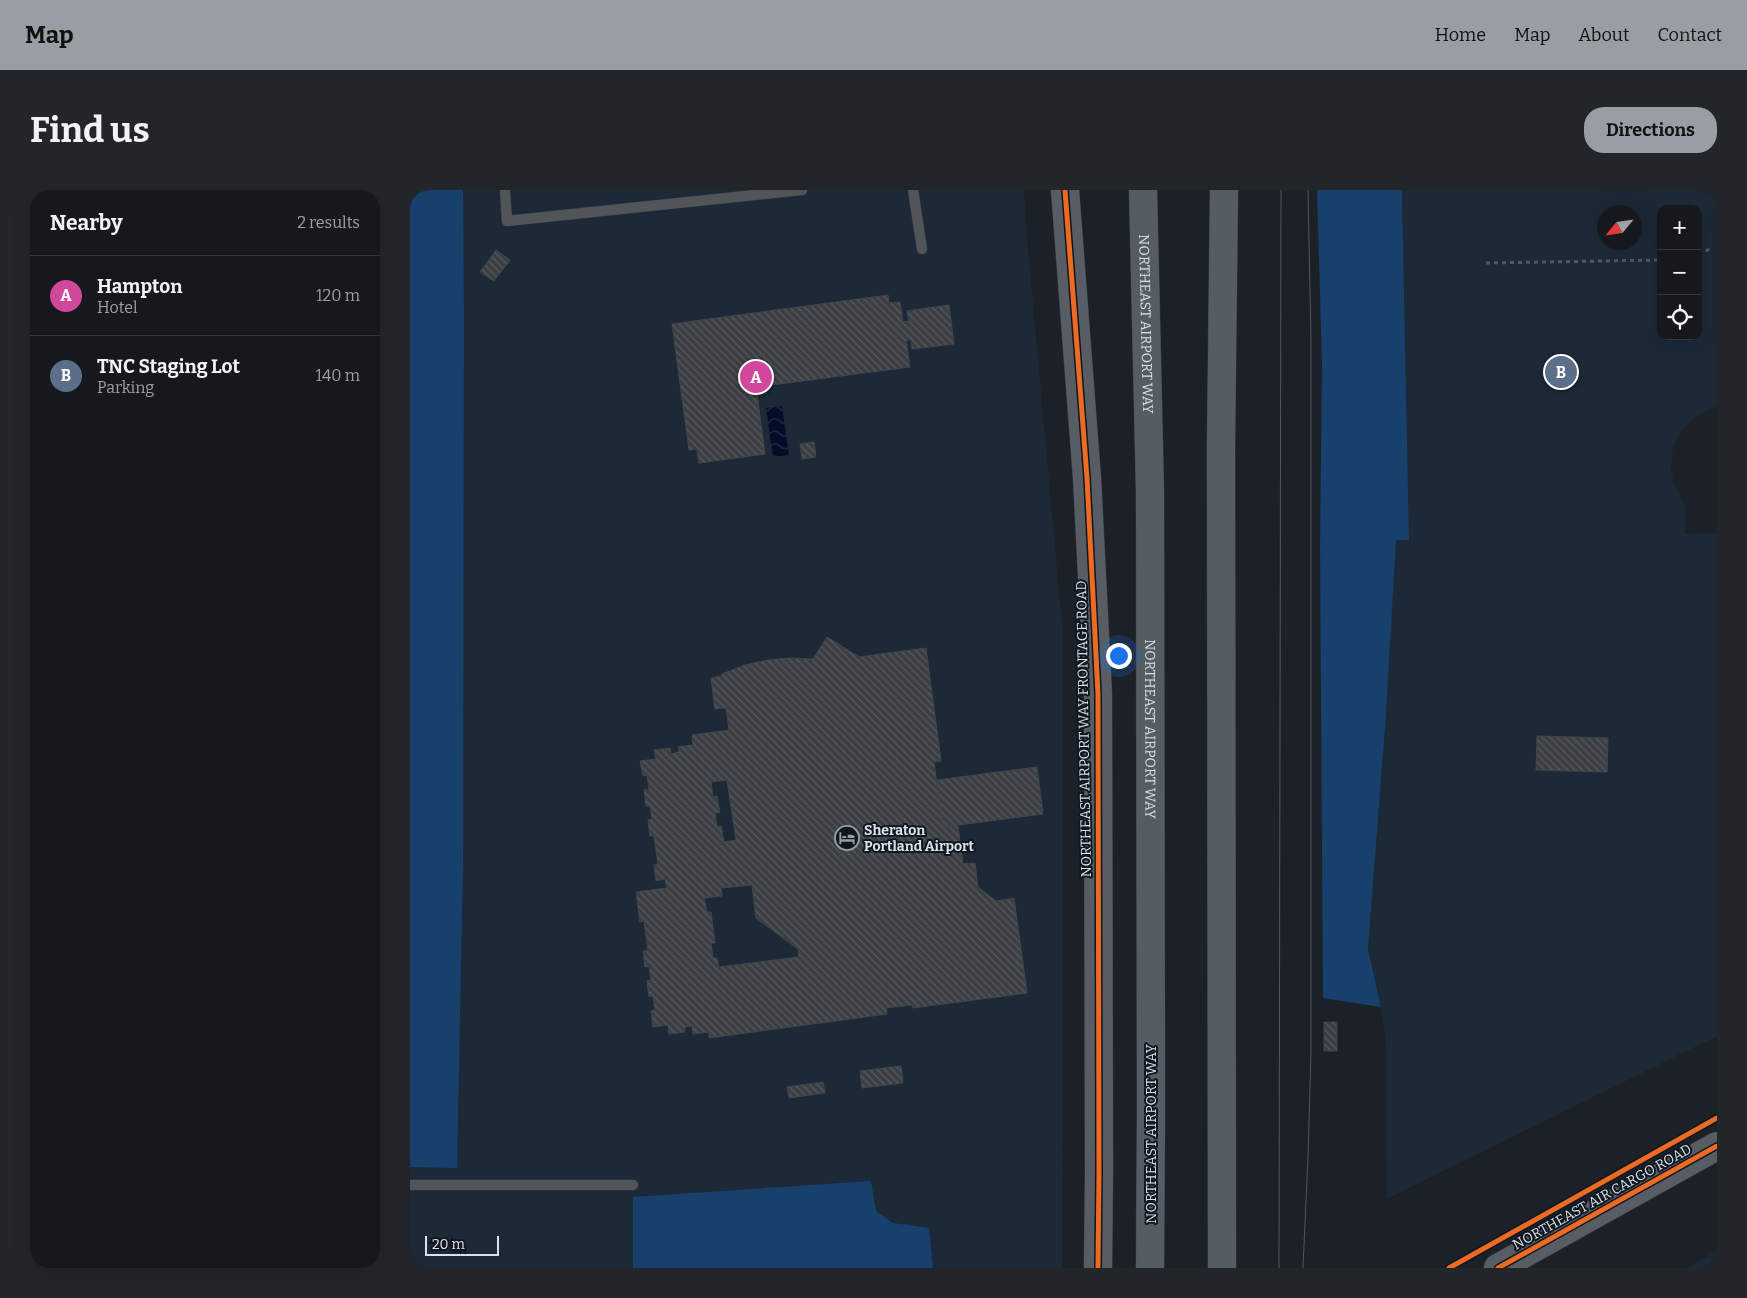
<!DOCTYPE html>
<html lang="en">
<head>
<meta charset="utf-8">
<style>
	body { margin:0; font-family:Bitter,serif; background:#22262a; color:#f1f3f6 }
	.controls { position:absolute; right:15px; top:15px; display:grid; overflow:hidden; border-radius:10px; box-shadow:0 5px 20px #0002 }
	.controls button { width:45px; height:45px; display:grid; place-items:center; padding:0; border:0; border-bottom:1px solid #34383b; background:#15191d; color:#f1f3f6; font:25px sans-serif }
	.compass { position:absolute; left:1187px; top:15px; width:45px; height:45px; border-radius:50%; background:#15191d; box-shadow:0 5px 20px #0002; rotate:241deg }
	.scale { position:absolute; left:15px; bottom:12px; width:74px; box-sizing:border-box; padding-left:5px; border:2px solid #dbe1e8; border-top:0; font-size:14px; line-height:18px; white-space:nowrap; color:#dbe1e8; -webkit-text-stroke:4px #0f1721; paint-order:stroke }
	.you { position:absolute; left:708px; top:465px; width:18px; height:18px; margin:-12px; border:4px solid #fff; border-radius:50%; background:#1a73e8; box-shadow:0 0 0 8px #1a73e833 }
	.badge { display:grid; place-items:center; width:32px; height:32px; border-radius:50%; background:#989ea4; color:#fff; font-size:16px; font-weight:700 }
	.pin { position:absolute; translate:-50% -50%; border:2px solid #fff; box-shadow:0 1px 5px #0006 }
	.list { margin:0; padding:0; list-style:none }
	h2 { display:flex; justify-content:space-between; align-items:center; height:65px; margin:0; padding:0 20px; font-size:21px }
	h2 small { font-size:16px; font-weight:400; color:#9da0a4 }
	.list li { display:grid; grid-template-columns:32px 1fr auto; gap:15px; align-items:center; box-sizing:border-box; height:80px; padding:0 20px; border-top:1px solid #34383b }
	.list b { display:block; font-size:19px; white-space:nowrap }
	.list p { margin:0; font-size:16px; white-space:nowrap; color:#9da0a4 }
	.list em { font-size:16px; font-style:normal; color:#9da0a4 }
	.icon { flex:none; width:28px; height:28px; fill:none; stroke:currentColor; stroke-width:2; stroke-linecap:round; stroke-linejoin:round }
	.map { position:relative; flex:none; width:1307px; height:1078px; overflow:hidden; border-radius:20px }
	header { display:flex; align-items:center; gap:30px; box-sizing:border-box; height:70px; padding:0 25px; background:#989ea4; color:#111 }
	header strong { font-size:24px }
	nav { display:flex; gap:28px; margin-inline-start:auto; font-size:18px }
	.intro { display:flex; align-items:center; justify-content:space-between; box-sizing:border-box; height:120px; padding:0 30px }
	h1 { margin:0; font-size:35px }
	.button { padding:12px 22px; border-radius:20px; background:#989ea4; color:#111; font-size:18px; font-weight:700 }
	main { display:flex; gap:30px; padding:0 30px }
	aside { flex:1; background:#15191d; border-radius:20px; box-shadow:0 5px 20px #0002 }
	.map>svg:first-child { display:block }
	.built { fill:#1d2937; fill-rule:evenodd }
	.green { fill:#17406c }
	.water { fill:url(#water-waves) }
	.building { fill:url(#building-back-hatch); stroke:#42464c; fill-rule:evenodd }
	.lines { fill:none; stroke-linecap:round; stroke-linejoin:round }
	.lane-casing { stroke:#3a3e42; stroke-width:11 }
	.secondary-casing { stroke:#3a3e42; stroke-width:29 }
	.primary-casing { stroke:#3a3e42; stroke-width:29 }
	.path { stroke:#54585d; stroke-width:3; stroke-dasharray:4 4; stroke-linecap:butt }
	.lane { stroke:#515559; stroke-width:10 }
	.secondary { stroke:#585d63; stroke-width:28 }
	.primary { stroke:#555c63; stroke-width:28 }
	.tram { stroke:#53585d; stroke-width:1 }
	.cycleway-casing { stroke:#0f1721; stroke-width:8 }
	.cycleway { stroke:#ed6a23; stroke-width:5 }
	.labels { text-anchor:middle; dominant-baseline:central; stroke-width:4; stroke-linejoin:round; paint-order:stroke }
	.street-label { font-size:14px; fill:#dbe1e8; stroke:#0f1721 }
	.poi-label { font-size:14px; font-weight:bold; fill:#dbe1e8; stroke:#0f1721; text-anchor:start }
</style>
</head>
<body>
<header>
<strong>Map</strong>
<nav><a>Home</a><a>Map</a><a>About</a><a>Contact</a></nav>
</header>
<div class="intro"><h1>Find us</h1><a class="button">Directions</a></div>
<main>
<aside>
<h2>Nearby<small>2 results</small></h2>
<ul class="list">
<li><span class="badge" style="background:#d1479c">A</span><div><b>Hampton</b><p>Hotel</p></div><em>120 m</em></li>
<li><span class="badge" style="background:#5c6f8a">B</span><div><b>TNC Staging Lot</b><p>Parking</p></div><em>140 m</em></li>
</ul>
</aside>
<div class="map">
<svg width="1307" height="1078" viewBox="0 0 1307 1078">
	<defs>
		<pattern id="water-waves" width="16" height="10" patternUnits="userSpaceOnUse" patternTransform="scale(1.25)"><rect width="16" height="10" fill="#030c26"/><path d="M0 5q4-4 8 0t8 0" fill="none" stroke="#272f46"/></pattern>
		<pattern id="building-back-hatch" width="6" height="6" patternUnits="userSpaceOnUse" patternTransform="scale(1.25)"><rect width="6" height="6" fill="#3b3f43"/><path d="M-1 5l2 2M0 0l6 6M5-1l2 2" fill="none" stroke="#575a5e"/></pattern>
	</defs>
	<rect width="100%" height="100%" fill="#1c2127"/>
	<!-- built -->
	<g class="built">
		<polygon points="0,0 614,0 617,48 653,446 652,1078 0,1078"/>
		<path d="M992 0H1307V217L1301 218 1286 226 1272 240 1263 257 1261 278 1264 295 1275 315V344L1307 343V846L977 1009 976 853 971 817 958 759 976 526 986 349H999ZM1251 19H1288V146H1251ZM1194 22H1224V52H1194Z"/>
		<polygon points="1307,1061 1307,1078 1277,1078"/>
	</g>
	<!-- green -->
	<g class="green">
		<polygon points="0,0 53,0 54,124 53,676 47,978 0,977"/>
		<polygon points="907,0 992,0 999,350 986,350 976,526 958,759 971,817 913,808 910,357 912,174"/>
		<polygon points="461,991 466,1021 483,1033 519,1038 523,1078 223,1078 223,1007"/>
	</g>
	<!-- water -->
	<polygon class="water" points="372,216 379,265 363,267 356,218"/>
	<!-- building -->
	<g class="building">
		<polygon points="86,60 100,70 84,91 70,82"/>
		<polygon points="478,105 479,113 490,112 493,132 499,131 497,121 539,115 544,154 502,159 501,150 496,150 500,177 346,197 355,264 289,273 287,259 279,260 262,134"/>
		<polygon points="404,252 406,267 392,269 390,254"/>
		<path d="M417 447 449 467 516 458 531 571 524 572 533 637 548 636 553 674 565 673 568 697 586 711 604 708 617 803 503 818 502 815 476 818 477 824 299 848V842L283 844 282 836 275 837V842L259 844 258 835 243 837 241 821 245 820 243 806 239 807 237 791 241 790 239 776 235 777 233 761 238 760 234 731 230 732 226 702 257 698 255 689 246 691 244 675 248 674 244 646H240L238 630 242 629 240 616H236L234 600H239L237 585 233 586 230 571 246 569 244 560 260 558 261 564 269 562 268 557 283 555 282 545 319 540 316 518 305 519 301 488 312 486V484L335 475 358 470 381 468 403 469ZM317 590 326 650 314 652 311 636 307 637 305 623 310 622 307 606 303 607 301 592ZM342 695 346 728 388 759 389 767 309 777 307 768H303L301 753H305L301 722H297L294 708 312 706 311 698Z"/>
		<polygon points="1127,546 1198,548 1197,582 1126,580"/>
		<polygon points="627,577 633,624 533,637 527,590"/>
		<rect x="914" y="832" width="13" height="29"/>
		<polygon points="491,876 493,893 452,898 450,881"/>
		<polygon points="413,892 415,903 379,908 377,897"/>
	</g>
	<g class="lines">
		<defs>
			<g id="lane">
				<polyline points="95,0 97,31 392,0"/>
				<polyline points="503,0 512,59"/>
				<polyline points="0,995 223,995"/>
			</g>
			<g id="secondary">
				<polyline points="655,0 677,288 688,504 689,983 688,1078"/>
				<polyline points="1088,1078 1307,956"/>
			</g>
			<g id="primary">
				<path id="s1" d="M733 0 740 302 741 922 740 1078"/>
				<polyline points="812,1078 811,256 814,0"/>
			</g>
		</defs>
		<!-- lane casing -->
		<use href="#lane" class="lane-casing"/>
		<!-- secondary casing -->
		<use href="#secondary" class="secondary-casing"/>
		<!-- primary casing -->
		<use href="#primary" class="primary-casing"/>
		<!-- path -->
		<g class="path">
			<polyline points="1288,63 1301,59"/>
			<polyline points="1076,73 1251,70"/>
		</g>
		<!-- lane -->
		<use href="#lane" class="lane"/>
		<!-- secondary -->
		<use href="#secondary" class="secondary"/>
		<!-- primary -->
		<use href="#primary" class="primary"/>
		<!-- tram -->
		<g class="tram">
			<polyline points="869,1078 871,0"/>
			<polyline points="893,1078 898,967 901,861 901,152 898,0"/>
		</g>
		<defs>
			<g id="cycleway">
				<polyline points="655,0 677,288 688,504 689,983 688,1078"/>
				<polyline points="1039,1078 1307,928"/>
				<polyline points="1088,1078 1307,956"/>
			</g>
		</defs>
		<!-- cycleway casing -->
		<use href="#cycleway" class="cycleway-casing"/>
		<!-- cycleway -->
		<use href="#cycleway" class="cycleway"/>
	</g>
	<!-- icons -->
	<defs>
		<symbol id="hotel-ring" viewBox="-11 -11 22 22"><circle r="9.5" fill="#0f1721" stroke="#989ea4" stroke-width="1.5"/><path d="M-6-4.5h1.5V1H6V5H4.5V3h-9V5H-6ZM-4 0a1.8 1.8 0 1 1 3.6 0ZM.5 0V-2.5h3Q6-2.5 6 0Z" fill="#989ea4"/></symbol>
	</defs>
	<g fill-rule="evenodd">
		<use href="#hotel-ring" x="423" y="634" width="28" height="28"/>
	</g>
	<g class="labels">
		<!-- street labels -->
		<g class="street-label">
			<text stroke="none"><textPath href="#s1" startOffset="134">NORTHEAST AIRPORT WAY</textPath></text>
			<text transform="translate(674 539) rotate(-91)">NORTHEAST AIRPORT WAY FRONTAGE ROAD</text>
			<text stroke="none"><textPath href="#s1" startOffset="539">NORTHEAST AIRPORT WAY</textPath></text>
			<text transform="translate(741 944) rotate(-90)">NORTHEAST AIRPORT WAY</text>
			<text transform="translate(1192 1007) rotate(-29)">NORTHEAST AIR CARGO ROAD</text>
		</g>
		<!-- poi labels -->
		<g class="poi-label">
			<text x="454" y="640">Sheraton<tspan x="454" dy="16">Portland Airport</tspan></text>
		</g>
	</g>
</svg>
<div class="controls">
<button>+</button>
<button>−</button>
<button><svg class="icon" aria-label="locate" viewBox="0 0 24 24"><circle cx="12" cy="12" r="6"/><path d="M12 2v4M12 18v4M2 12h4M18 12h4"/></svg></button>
</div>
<svg class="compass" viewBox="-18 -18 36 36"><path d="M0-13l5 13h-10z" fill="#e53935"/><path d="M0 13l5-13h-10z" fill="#9da0a4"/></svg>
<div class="scale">20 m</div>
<div class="you"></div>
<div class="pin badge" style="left:346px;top:187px;background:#d1479c">A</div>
<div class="pin badge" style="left:1151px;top:182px;background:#5c6f8a">B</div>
</div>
</main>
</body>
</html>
